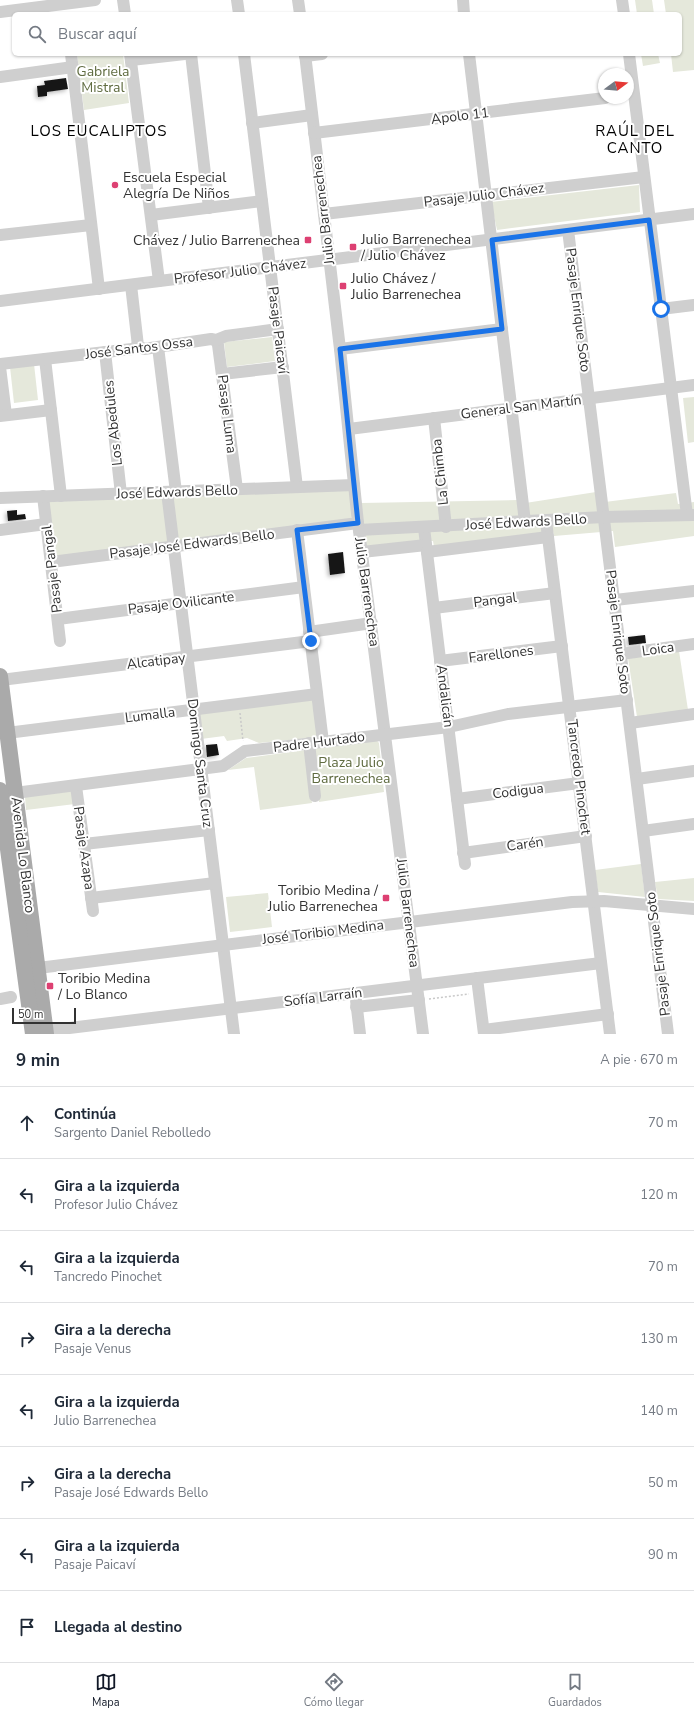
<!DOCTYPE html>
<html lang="es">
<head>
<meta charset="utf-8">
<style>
	body { margin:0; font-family:"Nunito Sans",sans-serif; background:#f2f2f3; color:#1f2937 }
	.compass { position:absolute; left:598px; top:68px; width:36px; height:36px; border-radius:50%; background:#fff; box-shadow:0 1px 3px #0004; rotate:74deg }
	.scale { position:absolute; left:12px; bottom:10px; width:64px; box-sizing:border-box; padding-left:4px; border:2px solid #323232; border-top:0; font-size:11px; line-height:14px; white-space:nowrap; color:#323232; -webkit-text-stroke:3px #fff; paint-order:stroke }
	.stop { position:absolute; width:12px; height:12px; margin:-9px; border:3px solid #1a73e8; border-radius:50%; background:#fff }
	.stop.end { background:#1a73e8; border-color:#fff; box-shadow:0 1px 4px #0008 }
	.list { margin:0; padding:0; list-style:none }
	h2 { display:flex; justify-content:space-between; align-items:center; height:52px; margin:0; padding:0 16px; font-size:17px }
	h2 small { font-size:13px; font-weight:400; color:#747a83 }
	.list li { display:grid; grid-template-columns:26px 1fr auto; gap:12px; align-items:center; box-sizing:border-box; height:72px; padding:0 16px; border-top:1px solid #e0e1e3 }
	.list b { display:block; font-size:15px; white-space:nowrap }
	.list p { margin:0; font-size:13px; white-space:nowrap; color:#747a83 }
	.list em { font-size:13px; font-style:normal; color:#747a83 }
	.icon { flex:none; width:22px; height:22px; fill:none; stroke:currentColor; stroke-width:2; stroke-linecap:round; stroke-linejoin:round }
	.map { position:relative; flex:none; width:694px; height:1034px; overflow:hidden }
	.search { position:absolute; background:#fff; box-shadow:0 1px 3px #0004; left:12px; right:12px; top:12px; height:44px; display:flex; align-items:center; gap:10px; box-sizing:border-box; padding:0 14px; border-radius:6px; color:#747a83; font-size:15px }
	.sheet { height:628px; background:#fff }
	nav { display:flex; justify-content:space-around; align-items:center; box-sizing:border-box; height:56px; border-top:1px solid #e0e1e3; background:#fff; font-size:11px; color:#747a83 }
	nav a { display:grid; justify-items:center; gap:2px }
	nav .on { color:#111827 }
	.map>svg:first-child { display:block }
	.green { fill:#e5e8db }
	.building { fill:#191919; filter:url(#shadow) }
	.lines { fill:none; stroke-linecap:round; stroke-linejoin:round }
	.path { stroke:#c9c9c9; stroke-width:1.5; stroke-dasharray:2 2; stroke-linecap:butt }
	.minor { stroke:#cfcfcf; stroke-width:12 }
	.major { stroke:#aaa; stroke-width:16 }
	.route { stroke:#1a73e8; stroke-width:5 }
	.poi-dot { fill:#dd4072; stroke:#fff; stroke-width:1.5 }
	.labels { text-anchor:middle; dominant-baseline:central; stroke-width:4; stroke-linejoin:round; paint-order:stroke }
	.park-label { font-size:14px; fill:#606c41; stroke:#fff }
	.street-label { font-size:14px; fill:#323232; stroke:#fff }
	.poi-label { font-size:14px; fill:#323232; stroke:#fff; text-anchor:start }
	.neighbourhood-label { font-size:15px; letter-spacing:1px; fill:#000; stroke:#fff }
</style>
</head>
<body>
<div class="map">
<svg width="694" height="1034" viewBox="0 0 694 1034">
	<defs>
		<filter id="shadow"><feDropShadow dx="-2" dy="2" stdDeviation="2" flood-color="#0004"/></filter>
	</defs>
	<rect width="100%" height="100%" fill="#fff"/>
	<!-- green -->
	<g class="green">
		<polygon points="635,0 652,0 654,14 637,14"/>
		<polygon points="664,0 694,0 694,70 673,72 671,54 680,54 680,14 666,14"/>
		<polygon points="77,54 123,54 129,103 84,110"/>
		<polygon points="641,54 658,54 660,63 643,66"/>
		<polygon points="639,185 640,212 497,230 491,202"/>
		<polygon points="272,337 275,361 227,367 224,342"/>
		<polygon points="34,364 38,400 14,403 10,367"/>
		<polygon points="694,397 694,442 688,443 683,398"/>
		<polygon points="350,488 352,516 350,520 53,561 45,502"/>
		<polygon points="596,492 597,503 676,493 678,504 694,502 694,536 615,547 613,531 554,536 553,531 434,547 433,541 366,546 361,503 518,500 519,504"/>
		<polygon points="679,651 688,710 637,717 628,658"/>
		<polygon points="313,698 318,737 259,743 247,738 227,741 224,736 201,739 197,711"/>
		<polygon points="375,738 379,743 384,792 319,802 313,746"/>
		<polygon points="306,750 312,803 260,810 254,767 228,770 246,758"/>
		<polygon points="73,791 75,804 26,810 25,797"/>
		<polygon points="641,864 645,897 598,892 595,870"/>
		<polygon points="694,878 694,901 658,899 655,882"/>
		<polygon points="268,893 272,927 230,932 226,897"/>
	</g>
	<!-- building -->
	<g class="building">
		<polygon points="66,78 68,89 47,92 47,96 38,97 37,86 45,85 44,81"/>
		<polygon points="17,510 17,515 25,514 26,519 8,521 7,511"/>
		<polygon points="343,552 345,573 330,575 328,554"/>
		<polygon points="645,635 646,643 629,645 628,637"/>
		<polygon points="217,744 219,755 207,757 206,745"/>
	</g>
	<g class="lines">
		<!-- path -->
		<g class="path">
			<polyline points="240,713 243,741"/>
			<polyline points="429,999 469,994"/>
		</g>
		<!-- minor -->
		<g class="minor">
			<polyline points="123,0 125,14"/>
			<polyline points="237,0 239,14"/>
			<polyline points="298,0 300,14"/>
			<polyline points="463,0 464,14"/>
			<polyline points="622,0 624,14"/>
			<polyline points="0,12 95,0"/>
			<polyline points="71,54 99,289"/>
			<polyline points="130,54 159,281"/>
			<polyline points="191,54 209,208"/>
			<polyline points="244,54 297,487"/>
			<polyline points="305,54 340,349 358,523 423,1034"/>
			<polyline points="469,54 525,522"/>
			<polyline points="629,54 687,515"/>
			<polyline points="305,56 322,54"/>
			<polyline points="131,60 185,54"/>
			<polyline points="0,77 73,67"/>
			<polyline points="252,123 312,115"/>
			<polyline points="314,133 605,98"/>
			<polyline points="324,214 644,177"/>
			<polyline points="151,215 262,201"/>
			<polyline points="568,230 668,1034"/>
			<polyline points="0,235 91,225"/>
			<polyline points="131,285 138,346"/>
			<polyline points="0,301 694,214"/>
			<polyline points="661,309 694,305"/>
			<polyline points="216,340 218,345 237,489"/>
			<polyline points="158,347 176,492"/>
			<polyline points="340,349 502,329"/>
			<polyline points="105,352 121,494"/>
			<polyline points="45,359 61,496"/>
			<polyline points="0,364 132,349 138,346 144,349 211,339 216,340 226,336 278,329"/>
			<polyline points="0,367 6,415"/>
			<polyline points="222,374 283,367"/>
			<polyline points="0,416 51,410"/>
			<polyline points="434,418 446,527"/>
			<polyline points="349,429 694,385"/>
			<polyline points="167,492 234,1034"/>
			<polyline points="43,496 60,641"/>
			<polyline points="0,498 354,485"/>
			<polyline points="546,521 610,1034"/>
			<polyline points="424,528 465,864"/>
			<polyline points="0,530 46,524"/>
			<polyline points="297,530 323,742"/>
			<polyline points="359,530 604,517 693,515"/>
			<polyline points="362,552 426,545"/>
			<polyline points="427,552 548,537"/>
			<polyline points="51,562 358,523"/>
			<polyline points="615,600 694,591"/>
			<polyline points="434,608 555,593"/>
			<polyline points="58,619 304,587"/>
			<polyline points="309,632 372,623"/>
			<polyline points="621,654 694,644"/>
			<polyline points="440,661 562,646"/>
			<polyline points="1,680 311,641"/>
			<polyline points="630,723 694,714"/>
			<polyline points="7,733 317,694"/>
			<polyline points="309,743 315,796"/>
			<polyline points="637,779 694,771"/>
			<polyline points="76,786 93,911"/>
			<polyline points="15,793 223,766 245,751 449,727 508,714 627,700"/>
			<polyline points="457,799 579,783"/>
			<polyline points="643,831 694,824"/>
			<polyline points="84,844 209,830"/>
			<polyline points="463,853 586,836"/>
			<polyline points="91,898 215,883"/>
			<polyline points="30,969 572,902 604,901 694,909"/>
			<polyline points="477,978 484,1034"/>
			<polyline points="0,999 11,997"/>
			<polyline points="356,1000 360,1034"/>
			<polyline points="356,1007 419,1000"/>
			<polyline points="484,1030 608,1014"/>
			<polyline points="45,1031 601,963"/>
		</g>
		<!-- major -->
		<g class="major">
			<polyline points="0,676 46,1034"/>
			<polyline points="0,790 33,1034"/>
		</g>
	</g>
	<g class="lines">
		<!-- route -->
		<polyline class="route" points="311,641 297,530 358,523 340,349 502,329 492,240 649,220 661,309"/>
	</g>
	<!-- markers -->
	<g class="poi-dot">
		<circle cx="115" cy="185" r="4"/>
		<rect x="304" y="236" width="8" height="8" rx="2"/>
		<rect x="349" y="243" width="8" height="8" rx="2"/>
		<rect x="339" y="282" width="8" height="8" rx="2"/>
		<rect x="382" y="894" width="8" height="8" rx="2"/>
		<rect x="46" y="982" width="8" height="8" rx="2"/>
	</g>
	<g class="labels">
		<!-- park labels -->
		<g class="park-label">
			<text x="103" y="71">Gabriela<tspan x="103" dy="16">Mistral</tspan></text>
			<text x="351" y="762">Plaza Julio<tspan x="351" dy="16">Barrenechea</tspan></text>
		</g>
		<!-- street labels -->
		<g class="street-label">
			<text transform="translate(460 116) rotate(-7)">Apolo 11</text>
			<text transform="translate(484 195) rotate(-7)">Pasaje Julio Chávez</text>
			<text transform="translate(323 210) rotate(-97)">Julio Barrenechea</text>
			<text transform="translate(240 271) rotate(-7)">Profesor Julio Chávez</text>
			<text transform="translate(578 310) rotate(83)">Pasaje Enrique Soto</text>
			<text transform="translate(278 330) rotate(83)">Pasaje Paicaví</text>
			<text transform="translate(139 348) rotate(-7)">José Santos Ossa</text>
			<text transform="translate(521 407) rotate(-7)">General San Martín</text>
			<text transform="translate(227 414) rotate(83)">Pasaje Luma</text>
			<text transform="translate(113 423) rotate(-96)">Los Abedules</text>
			<text transform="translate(440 472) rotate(-96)">La Chimba</text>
			<text transform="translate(177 492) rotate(-2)">José Edwards Bello</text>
			<text transform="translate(526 522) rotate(-3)">José Edwards Bello</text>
			<text transform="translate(192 544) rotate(-7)">Pasaje José Edwards Bello</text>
			<text transform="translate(52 569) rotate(-97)">Pasaje Pangal</text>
			<text transform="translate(367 592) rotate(82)">Julio Barrenechea</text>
			<text transform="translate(495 600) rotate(-7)">Pangal</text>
			<text transform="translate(181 603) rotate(-7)">Pasaje Ovilicante</text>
			<text transform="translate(618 632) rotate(83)">Pasaje Enrique Soto</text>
			<text transform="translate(658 649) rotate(-8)">Loica</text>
			<text transform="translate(501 654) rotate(-7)">Farellones</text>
			<text transform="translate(156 661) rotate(-7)">Alcatipay</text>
			<text transform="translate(445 696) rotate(83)">Andalicán</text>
			<text transform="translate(150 715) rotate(-7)">Lumalla</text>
			<text transform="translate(319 742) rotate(-7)">Padre Hurtado</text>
			<text transform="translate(200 763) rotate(83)">Domingo Santa Cruz</text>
			<text transform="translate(579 777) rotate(83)">Tancredo Pinochet</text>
			<text transform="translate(518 791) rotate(-7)">Codigua</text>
			<text transform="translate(525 844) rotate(-8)">Carén</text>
			<text transform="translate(84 848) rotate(82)">Pasaje Azapa</text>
			<text transform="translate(23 855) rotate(83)">Avenida Lo Blanco</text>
			<text transform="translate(408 913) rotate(83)">Julio Barrenechea</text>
			<text transform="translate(323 932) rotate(-7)">José Toribio Medina</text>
			<text transform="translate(658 954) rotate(-97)">Pasaje Enrique Soto</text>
			<text transform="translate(323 997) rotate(-7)">Sofía Larraín</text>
		</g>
		<!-- poi labels -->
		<g class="poi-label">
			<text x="123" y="177">Escuela Especial<tspan x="123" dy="16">Alegría De Niños</tspan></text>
			<text x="361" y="239">Julio Barrenechea<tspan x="361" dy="16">/ Julio Chávez</tspan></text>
			<text x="300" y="240" text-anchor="end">Chávez / Julio Barrenechea</text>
			<text x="351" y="278">Julio Chávez /<tspan x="351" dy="16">Julio Barrenechea</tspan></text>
			<text x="378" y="890" text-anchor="end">Toribio Medina /<tspan x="378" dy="16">Julio Barrenechea</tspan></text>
			<text x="58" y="978">Toribio Medina<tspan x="58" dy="16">/ Lo Blanco</tspan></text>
		</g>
		<!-- neighbourhood labels -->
		<g class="neighbourhood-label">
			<text x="99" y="131">LOS EUCALIPTOS</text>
			<text x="635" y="131">RAÚL DEL<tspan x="635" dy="17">CANTO</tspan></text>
		</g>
	</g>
</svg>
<svg class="compass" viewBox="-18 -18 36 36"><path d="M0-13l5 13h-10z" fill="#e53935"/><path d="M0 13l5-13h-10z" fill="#747a83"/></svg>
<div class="scale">50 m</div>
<div class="stop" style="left:661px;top:309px"></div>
<div class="stop end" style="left:311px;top:641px"></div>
<div class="search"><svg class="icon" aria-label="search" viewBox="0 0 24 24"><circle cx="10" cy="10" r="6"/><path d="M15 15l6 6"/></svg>Buscar aquí</div>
</div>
<section class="sheet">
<h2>9 min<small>A pie · 670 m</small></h2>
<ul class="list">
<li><svg class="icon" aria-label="ahead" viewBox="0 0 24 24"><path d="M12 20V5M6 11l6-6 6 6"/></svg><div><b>Continúa</b><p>Sargento Daniel Rebolledo</p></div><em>70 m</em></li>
<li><svg class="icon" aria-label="left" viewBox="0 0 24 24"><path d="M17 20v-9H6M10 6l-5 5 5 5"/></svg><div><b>Gira a la izquierda</b><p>Profesor Julio Chávez</p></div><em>120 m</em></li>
<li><svg class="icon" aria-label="left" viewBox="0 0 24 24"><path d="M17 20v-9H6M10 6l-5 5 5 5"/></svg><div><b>Gira a la izquierda</b><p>Tancredo Pinochet</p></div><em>70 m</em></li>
<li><svg class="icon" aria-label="right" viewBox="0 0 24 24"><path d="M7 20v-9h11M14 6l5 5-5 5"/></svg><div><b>Gira a la derecha</b><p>Pasaje Venus</p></div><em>130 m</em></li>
<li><svg class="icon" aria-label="left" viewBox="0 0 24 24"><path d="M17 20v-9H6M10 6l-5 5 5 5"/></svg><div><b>Gira a la izquierda</b><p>Julio Barrenechea</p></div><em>140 m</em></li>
<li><svg class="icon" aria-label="right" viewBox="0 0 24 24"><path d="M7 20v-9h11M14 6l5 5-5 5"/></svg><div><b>Gira a la derecha</b><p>Pasaje José Edwards Bello</p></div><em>50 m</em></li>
<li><svg class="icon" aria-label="left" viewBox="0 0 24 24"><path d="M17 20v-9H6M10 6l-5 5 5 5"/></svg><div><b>Gira a la izquierda</b><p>Pasaje Paicaví</p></div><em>90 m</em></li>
<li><svg class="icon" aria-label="arrive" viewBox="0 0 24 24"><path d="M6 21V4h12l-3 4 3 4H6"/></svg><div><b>Llegada al destino</b></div></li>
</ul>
</section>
<nav>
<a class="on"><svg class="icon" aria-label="map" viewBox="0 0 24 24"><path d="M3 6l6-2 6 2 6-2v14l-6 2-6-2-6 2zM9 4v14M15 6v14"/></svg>Mapa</a>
<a><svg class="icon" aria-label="directions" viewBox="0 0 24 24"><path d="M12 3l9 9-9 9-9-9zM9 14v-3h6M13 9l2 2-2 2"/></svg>Cómo llegar</a>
<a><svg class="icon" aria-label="saved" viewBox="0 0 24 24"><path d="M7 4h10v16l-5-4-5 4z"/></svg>Guardados</a>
</nav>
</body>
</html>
